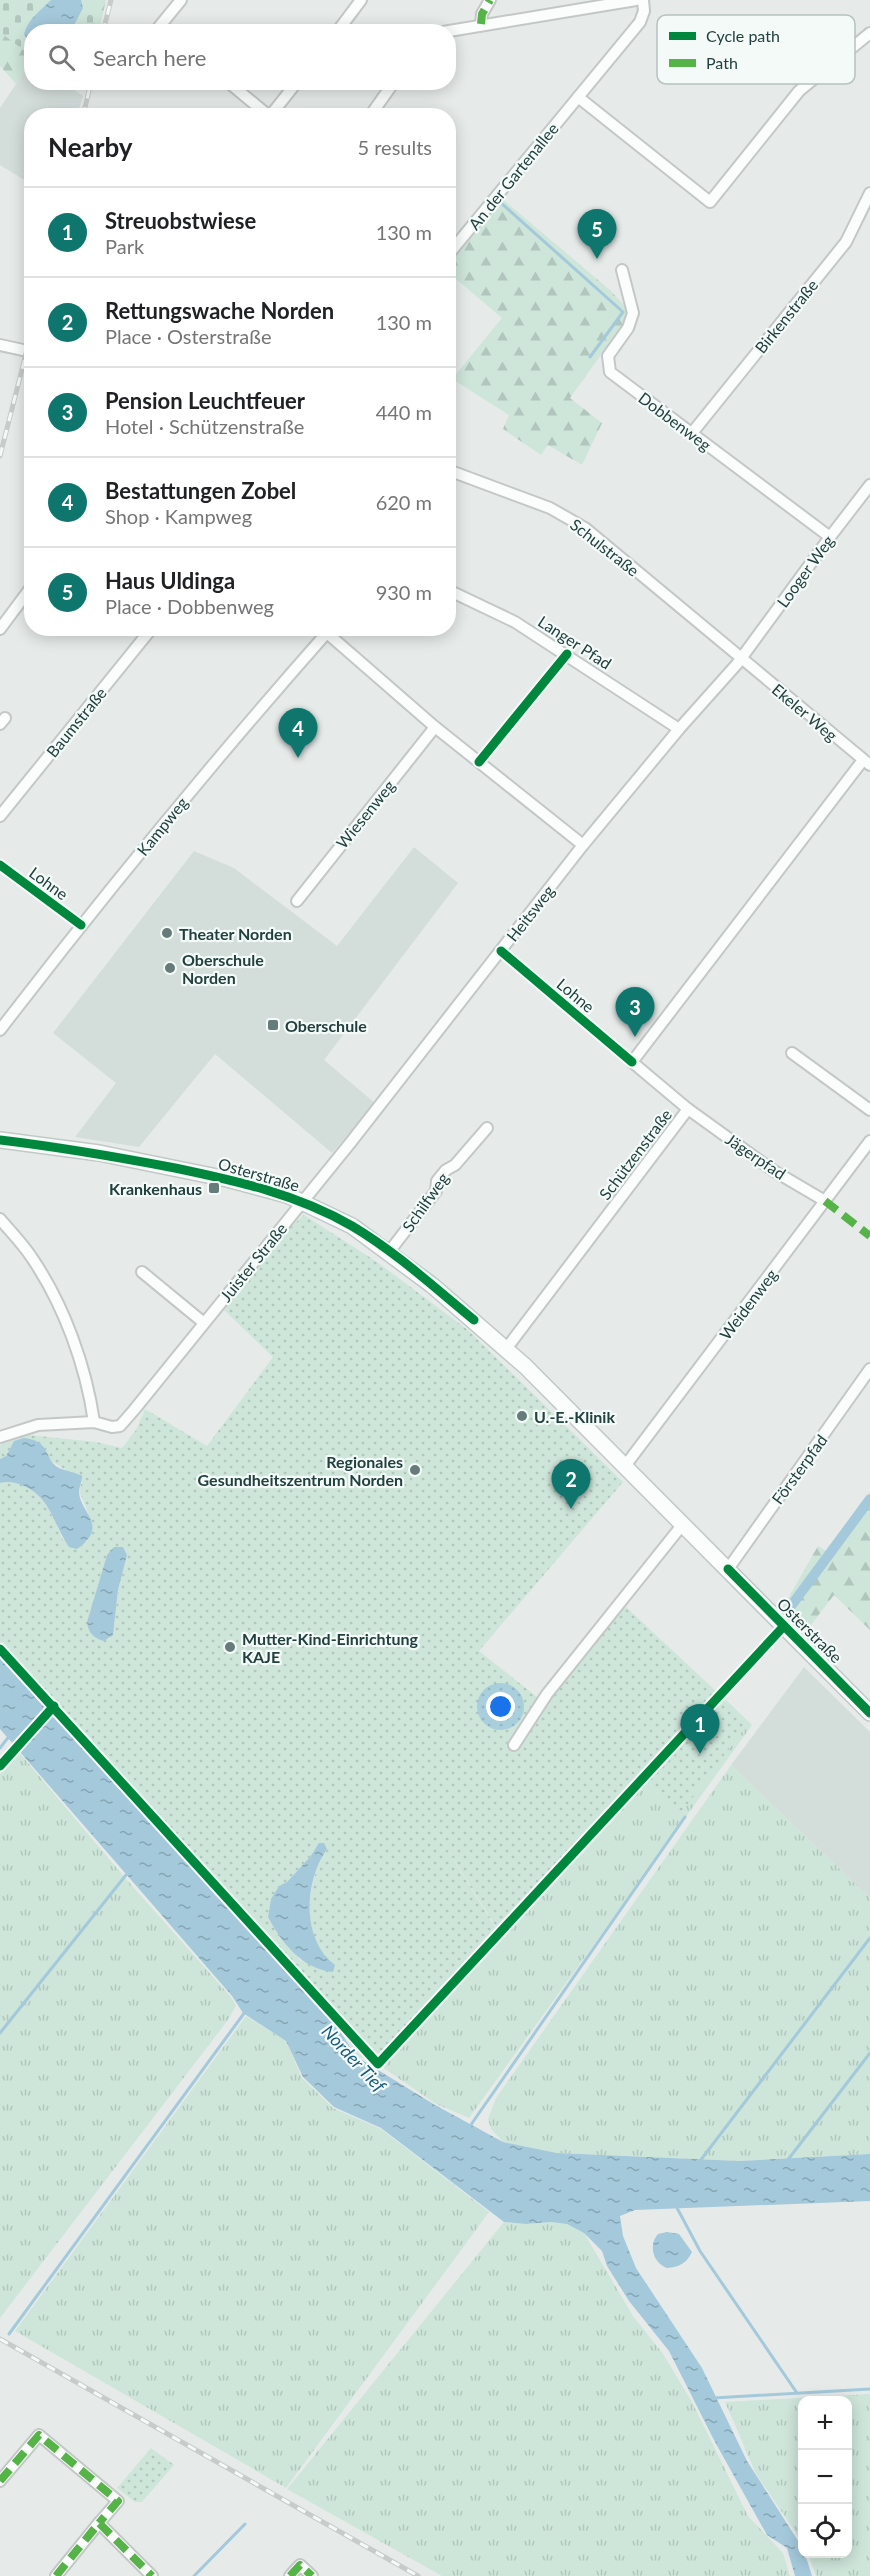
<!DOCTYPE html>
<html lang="en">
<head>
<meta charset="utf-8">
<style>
	body { margin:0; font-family:Lato,sans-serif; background:#f6f6f6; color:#202124 }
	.controls { position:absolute; right:18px; bottom:18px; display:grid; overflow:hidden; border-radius:12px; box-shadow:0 3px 15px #0003 }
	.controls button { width:54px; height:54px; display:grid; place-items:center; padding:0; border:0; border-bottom:2px solid #e0e0e0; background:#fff; color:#202124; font:30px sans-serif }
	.you { position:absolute; left:501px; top:1707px; width:21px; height:21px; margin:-15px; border:4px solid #fff; border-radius:50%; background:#1a73e8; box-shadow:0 0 0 9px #1a73e833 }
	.badge { display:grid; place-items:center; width:39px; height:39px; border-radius:50%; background:#0f766e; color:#fff; font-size:20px; font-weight:700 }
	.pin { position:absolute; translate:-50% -50px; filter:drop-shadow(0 2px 3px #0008) }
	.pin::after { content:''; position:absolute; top:32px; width:21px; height:18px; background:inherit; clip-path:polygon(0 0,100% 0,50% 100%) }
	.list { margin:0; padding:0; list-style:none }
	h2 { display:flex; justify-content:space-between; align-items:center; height:78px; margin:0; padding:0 24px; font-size:26px }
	h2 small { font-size:20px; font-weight:400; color:#757577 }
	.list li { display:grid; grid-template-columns:39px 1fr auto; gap:18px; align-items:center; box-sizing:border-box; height:90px; padding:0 24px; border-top:2px solid #e0e0e0 }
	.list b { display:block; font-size:22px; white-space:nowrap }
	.list p { margin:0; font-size:20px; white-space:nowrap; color:#757577 }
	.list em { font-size:20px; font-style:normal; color:#757577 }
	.icon { flex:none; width:33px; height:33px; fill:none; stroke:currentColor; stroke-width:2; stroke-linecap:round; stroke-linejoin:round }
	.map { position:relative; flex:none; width:870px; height:2576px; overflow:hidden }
	.search { position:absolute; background:#fff; box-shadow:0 3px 15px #0003; left:24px; top:24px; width:432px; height:66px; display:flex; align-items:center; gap:15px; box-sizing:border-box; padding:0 21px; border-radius:24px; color:#757577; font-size:22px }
	.panel { position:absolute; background:#fff; box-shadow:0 3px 15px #0003; left:24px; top:108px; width:432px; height:528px; border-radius:24px }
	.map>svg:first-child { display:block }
	.built { fill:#d3ddda }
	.grass { fill:url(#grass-tufts) }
	.forest { fill:url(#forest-firs) }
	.cemetery { fill:url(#cemetery-stones) }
	.park { fill:url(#park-dots); fill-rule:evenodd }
	.water { fill:url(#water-ripples) }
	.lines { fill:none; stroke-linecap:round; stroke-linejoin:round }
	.stream { stroke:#a4c9db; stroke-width:3 }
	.canal { stroke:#a4c9db; stroke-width:10 }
	.street-casing { stroke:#c3c8c7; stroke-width:14 }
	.secondary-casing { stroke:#c1c9c7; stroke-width:18 }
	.street { stroke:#fbfcfc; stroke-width:10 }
	.secondary { stroke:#fbfcfc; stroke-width:15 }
	.rail-casing { stroke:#c7cccb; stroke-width:5 }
	.rail { stroke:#f4faf8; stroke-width:3; stroke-dasharray:9; stroke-linecap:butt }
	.quiet { stroke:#55b347; stroke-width:8; stroke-dasharray:15 8; stroke-linecap:butt }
	.cycleway-casing { stroke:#f4faf8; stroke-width:13 }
	.cycleway { stroke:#00873e; stroke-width:9 }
	.poi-dot { fill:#667c7a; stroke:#f4faf8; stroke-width:2 }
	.labels { text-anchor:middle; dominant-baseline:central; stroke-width:4.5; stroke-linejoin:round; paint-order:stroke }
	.street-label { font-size:16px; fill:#21403e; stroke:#f4faf8 }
	.poi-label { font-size:16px; font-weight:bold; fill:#21403e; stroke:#f4faf8; text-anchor:start }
	.water-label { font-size:18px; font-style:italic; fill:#185b80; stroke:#f4faf8 }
	.key { fill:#f4faf8; stroke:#b5c2c0; stroke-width:1.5 }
	.key-label { font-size:16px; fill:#21403e }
</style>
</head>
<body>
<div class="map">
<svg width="870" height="2576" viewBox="0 0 870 2576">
	<defs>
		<pattern id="grass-tufts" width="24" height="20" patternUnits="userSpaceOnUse" patternTransform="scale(1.5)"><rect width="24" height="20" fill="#cee5da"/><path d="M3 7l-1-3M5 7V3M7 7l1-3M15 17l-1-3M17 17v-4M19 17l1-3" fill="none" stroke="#b1c6bc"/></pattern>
		<pattern id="forest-firs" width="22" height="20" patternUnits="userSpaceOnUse" patternTransform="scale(1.5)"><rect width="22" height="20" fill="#cee5da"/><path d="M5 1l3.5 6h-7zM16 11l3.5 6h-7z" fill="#b1c6bc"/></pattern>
		<pattern id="cemetery-stones" width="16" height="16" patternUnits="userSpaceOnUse" patternTransform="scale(1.5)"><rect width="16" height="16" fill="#cee5da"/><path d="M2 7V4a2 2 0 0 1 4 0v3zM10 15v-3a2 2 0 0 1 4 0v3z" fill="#b1c6bc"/></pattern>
		<pattern id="park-dots" width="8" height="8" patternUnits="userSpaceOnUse" patternTransform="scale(1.5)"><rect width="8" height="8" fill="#cee5da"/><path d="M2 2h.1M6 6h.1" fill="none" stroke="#b1c6bc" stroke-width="1.8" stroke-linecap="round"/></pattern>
		<pattern id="water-ripples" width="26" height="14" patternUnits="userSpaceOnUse" patternTransform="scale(1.5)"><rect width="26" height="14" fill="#a4c9db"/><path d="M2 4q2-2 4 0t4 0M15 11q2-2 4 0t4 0" fill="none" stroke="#85a5b3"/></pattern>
	</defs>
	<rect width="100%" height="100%" fill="#e6ebea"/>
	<!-- built -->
	<g class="built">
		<polygon points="31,62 32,82 65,83 83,96 77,115 32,116 31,184 0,165 0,108"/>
		<polygon points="414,847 458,883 324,1060 375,1103 332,1153 215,1054 139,1147 75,1137 116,1083 53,1033 194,851 234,868 337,946"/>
		<polygon points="804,1667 870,1732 870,1898 731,1765"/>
	</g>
	<!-- grass -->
	<g class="grass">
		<polygon points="723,1697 752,1725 469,2118 436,2104 379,2065"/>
		<polygon points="18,1751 126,1879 231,1997 236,2006 228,2020 0,2318 0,1774"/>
		<polygon points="731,1765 870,1898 870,2154 739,2161 557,2153 503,2142 491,2129 488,2119 496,2098"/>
		<polygon points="246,2016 286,2041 302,2078 333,2108 381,2129 489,2212 286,2488 15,2331"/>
		<polygon points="504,2222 526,2224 551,2222 567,2224 584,2233 633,2316 663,2354 692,2402 748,2516 783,2553 790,2576 442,2576 287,2489"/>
		<polygon points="870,2394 870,2576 816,2576 808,2554 848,2554 848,2400 802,2400 802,2542 756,2474 725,2402"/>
	</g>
	<!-- forest -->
	<g class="forest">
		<polygon points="38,0 106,0 99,31 32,32 31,60 17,85 0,66 0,9"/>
		<polygon points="500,197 610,290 625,306 628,317 570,398 602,423 582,465 548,445 541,455 503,429 509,415 452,379 502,318 449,273 449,256"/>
		<polygon points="870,1499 870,1630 834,1595 807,1630 783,1607 818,1546 831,1554"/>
	</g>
	<!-- cemetery -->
	<polygon class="cemetery" points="0,0 99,0 92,31 32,32 31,56 0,32"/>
	<!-- park -->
	<g class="park">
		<path d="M304 1215 377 1262 468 1330 623 1482 479 1651 537 1697 625 1606 718 1693 498 1930 425 1814 497 1930 377 2059 358 2057 326 2005 0 1647V1483C35 1474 53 1514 63 1540L87 1542C97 1525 85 1507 79 1490L82 1482C62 1465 38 1454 14 1441L6 1456 0 1459V1445L29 1435 96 1442 122 1448 136 1430 145 1409 207 1446 273 1357 224 1310 286 1231ZM107 1555H127L118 1590 114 1627 109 1639 87 1622ZM316 1847 327 1849C305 1884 300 1938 335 1965L301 1961 268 1917 271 1899 279 1886 287 1882 310 1857Z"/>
		<polygon points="723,1703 746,1726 681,1813 648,1783"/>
		<polygon points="151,2448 174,2465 142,2502 135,2502 117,2488"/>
	</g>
	<!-- water -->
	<g class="water">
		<path d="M51 0H81L83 8 71 31 32 32 31 41H28L24 34C28 19 41 10 51 0Z"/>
		<path d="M24 1438C52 1441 43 1459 59 1468 66 1471 75 1472 82 1476 82 1481 80 1485 79 1490 78 1512 111 1525 77 1549L69 1547C53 1524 51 1497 22 1485 13 1482 9 1481 0 1483V1459L6 1456 14 1441Z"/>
		<path d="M114 1547H123L127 1555 118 1590 113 1635 104 1641C94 1639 88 1632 87 1622L107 1555Z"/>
		<polygon points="0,1658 324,2007 357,2057 435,2105 503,2142 557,2153 739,2161 870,2154 870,2201 635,2210 620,2216 623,2236 636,2268 702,2368 747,2461 802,2547 802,2554 805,2554 812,2576 795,2576 787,2548 767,2535 715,2442 669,2351 629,2301 607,2266 602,2251 584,2233 567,2224 551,2222 526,2224 504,2222 381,2128 334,2107 303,2077 286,2041 243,2013 232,1996 0,1729"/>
		<path d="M319 1843H324L327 1849C304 1882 301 1939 335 1965L333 1972C302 1969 282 1943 268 1917L271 1899 279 1886 287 1882 310 1857Z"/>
		<path d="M667 2232 679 2234 692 2252C687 2263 679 2267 667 2268 653 2263 648 2245 658 2234Z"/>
	</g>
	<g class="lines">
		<!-- stream -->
		<g class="stream">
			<polyline points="500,202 623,312 590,357"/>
			<polyline points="0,1748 10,1735"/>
			<polyline points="0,2033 126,1875"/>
			<polyline points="470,2126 685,1817"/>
			<polyline points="700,2161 870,1938"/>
			<polyline points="787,2161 870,2053"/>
			<polyline points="676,2206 700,2251 797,2393"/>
			<polyline points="9,2334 245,2012"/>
			<polyline points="713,2398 870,2389"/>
			<polyline points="194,2576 245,2524"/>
		</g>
		<!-- canal -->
		<polyline class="canal" points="791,1606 870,1499"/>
		<defs>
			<g id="street">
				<polyline points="481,24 482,14 490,0"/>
				<polyline points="165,32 159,27 181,0"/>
				<polyline points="337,32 361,0"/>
				<polyline points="443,32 636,0"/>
				<polyline points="228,82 269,116"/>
				<polyline points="578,97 710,202 799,91 870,33"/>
				<polyline points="270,116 297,82"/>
				<polyline points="370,116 394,82"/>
				<polyline points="448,255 640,22 644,11 643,0"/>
				<polyline points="622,270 633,313 628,328 608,356 610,372 830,537"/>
				<polyline points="0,345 32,352"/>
				<polyline points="692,433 846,242 870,193"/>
				<polyline points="448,470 550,508 585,528 870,765"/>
				<polyline points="448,590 515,622 679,729"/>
				<polyline points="0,629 32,586"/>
				<polyline points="327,633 435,727 583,845"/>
				<polyline points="0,724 5,718"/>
				<polyline points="0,816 152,628"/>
				<polyline points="297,901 435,727"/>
				<path d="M0 1030C106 892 216 758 331 628"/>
				<polyline points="792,1053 870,1110"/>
				<polyline points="688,1109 774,1171 825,1201"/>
				<path d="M0 1219C11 1232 23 1244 32 1258 64 1305 86 1366 94 1422"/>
				<polyline points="389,1252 436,1191 437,1181 446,1170 455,1165 487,1128"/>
				<polyline points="142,1272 204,1323"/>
				<polyline points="506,1349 688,1109 632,1062 863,760"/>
				<polyline points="0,1437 38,1425 94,1422 112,1427 120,1426 134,1410 351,1142 583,845 679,729 737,664 830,537 870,485"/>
				<polyline points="625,1466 870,1141"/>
				<polyline points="728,1569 870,1369"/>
				<polyline points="514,1745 547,1694 683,1524"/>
				<polyline points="0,2481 39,2435 118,2501 99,2523"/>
				<polyline points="56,2576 99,2523 152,2576"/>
				<polyline points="290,2576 300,2565 312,2576"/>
			</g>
			<polyline id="secondary" points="0,1140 99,1153 227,1179 287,1195 352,1226 433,1286 525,1366 870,1713"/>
		</defs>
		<!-- street casing -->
		<use href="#street" class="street-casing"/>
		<!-- secondary casing -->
		<use href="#secondary" class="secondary-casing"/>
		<!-- street -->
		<use href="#street" class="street"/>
		<!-- secondary -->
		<use href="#secondary" class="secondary"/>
		<defs>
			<g id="rail">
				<polyline points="103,32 111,0"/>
				<polyline points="83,116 91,82"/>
				<polyline points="0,456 32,330"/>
				<polyline points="0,2339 418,2576"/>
			</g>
		</defs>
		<!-- rail casing -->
		<use href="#rail" class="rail-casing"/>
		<!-- rail -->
		<use href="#rail" class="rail"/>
		<!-- quiet -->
		<g class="quiet">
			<polyline points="481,24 482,14 490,0"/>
			<polyline points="825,1201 870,1236"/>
			<polyline points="0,2481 39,2435 118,2501 99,2523"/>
			<polyline points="56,2576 99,2523 152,2576"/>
			<polyline points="290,2576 300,2565 312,2576"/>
		</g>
		<defs>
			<g id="cycleway">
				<polyline points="479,762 567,654"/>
				<polyline points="0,865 81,925"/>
				<polyline points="501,951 632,1062"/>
				<path d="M0 1140C59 1147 117 1157 175 1168 237 1181 297 1194 352 1226 396 1252 435 1288 474 1320"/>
				<polyline points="728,1569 870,1713"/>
				<polyline points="0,1649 378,2064 784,1626"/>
				<polyline points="0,1766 54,1706"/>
			</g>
		</defs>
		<!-- cycleway casing -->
		<use href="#cycleway" class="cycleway-casing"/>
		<!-- cycleway -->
		<use href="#cycleway" class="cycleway"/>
	</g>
	<!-- markers -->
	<g class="poi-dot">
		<circle cx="167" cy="933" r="6"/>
		<circle cx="170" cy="968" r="6"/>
		<rect x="267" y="1019" width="12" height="12" rx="3"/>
		<rect x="208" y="1182" width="12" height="12" rx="3"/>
		<circle cx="522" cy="1416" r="6"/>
		<circle cx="415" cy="1470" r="6"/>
		<circle cx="230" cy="1647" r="6"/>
	</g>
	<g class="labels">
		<!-- street labels -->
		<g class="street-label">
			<text transform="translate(513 176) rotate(-51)">An der Gartenallee</text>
			<text transform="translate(786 316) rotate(-51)">Birkenstraße</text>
			<text transform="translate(675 421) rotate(37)">Dobbenweg</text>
			<text transform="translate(605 547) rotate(38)">Schulstraße</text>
			<text transform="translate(805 571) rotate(-54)">Looger Weg</text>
			<text transform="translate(575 642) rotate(33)">Langer Pfad</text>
			<text transform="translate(805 712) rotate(40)">Ekeler Weg</text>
			<text transform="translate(76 722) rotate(-51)">Baumstraße</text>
			<text transform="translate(365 814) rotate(-51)">Wiesenweg</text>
			<text transform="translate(162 826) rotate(-51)">Kampweg</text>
			<text transform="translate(49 883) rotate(36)">Lohne</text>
			<text transform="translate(530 913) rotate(-52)">Heitsweg</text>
			<text transform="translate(576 995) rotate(40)">Lohne</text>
			<text transform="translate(635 1154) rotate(-53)">Schützenstraße</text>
			<text transform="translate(756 1156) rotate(34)">Jägerpfad</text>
			<text transform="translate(259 1174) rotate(16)">Osterstraße</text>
			<text transform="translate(425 1202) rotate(-55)">Schilfweg</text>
			<text transform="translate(253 1262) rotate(-51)">Juister Straße</text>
			<text transform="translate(748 1304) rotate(-53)">Weidenweg</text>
			<text transform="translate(799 1469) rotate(-54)">Försterpfad</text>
			<text transform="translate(810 1630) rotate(45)">Osterstraße</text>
		</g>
		<!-- poi labels -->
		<g class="poi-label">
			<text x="179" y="933">Theater Norden</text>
			<text x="182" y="959">Oberschule<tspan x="182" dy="18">Norden</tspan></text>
			<text x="285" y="1025">Oberschule</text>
			<text x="202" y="1188" text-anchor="end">Krankenhaus</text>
			<text x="534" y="1416">U.-E.-Klinik</text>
			<text x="403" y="1461" text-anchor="end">Regionales<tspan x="403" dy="18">Gesundheitszentrum Norden</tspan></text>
			<text x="242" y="1638">Mutter-Kind-Einrichtung<tspan x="242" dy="18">KAJE</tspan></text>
		</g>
		<!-- water labels -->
		<g class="water-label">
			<text transform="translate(354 2058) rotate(47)">Norder Tief</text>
		</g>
	</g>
	<!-- legend -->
	<rect x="657" y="15" width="198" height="69" rx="9" class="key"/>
	<rect x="669" y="32" width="27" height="8" fill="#00873e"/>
	<rect x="669" y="59" width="27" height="8" fill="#55b347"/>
	<g class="key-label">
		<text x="706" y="42">Cycle path</text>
		<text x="706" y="69">Path</text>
	</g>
</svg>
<div class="controls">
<button>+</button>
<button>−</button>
<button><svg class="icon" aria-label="locate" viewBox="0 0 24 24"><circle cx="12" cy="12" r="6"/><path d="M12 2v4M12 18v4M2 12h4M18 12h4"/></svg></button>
</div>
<div class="you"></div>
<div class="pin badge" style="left:700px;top:1754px">1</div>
<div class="pin badge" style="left:571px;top:1509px">2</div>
<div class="pin badge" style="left:635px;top:1037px">3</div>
<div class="pin badge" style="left:298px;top:758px">4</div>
<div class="pin badge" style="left:597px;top:259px">5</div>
<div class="search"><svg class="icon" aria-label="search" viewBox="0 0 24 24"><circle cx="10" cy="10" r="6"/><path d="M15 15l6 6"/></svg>Search here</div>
<section class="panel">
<h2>Nearby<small>5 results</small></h2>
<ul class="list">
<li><span class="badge">1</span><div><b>Streuobstwiese</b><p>Park</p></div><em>130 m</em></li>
<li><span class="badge">2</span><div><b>Rettungswache Norden</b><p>Place · Osterstraße</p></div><em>130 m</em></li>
<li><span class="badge">3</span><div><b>Pension Leuchtfeuer</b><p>Hotel · Schützenstraße</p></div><em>440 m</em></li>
<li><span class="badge">4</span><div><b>Bestattungen Zobel</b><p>Shop · Kampweg</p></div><em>620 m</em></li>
<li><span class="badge">5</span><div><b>Haus Uldinga</b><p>Place · Dobbenweg</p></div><em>930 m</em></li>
</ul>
</section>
</div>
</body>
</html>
